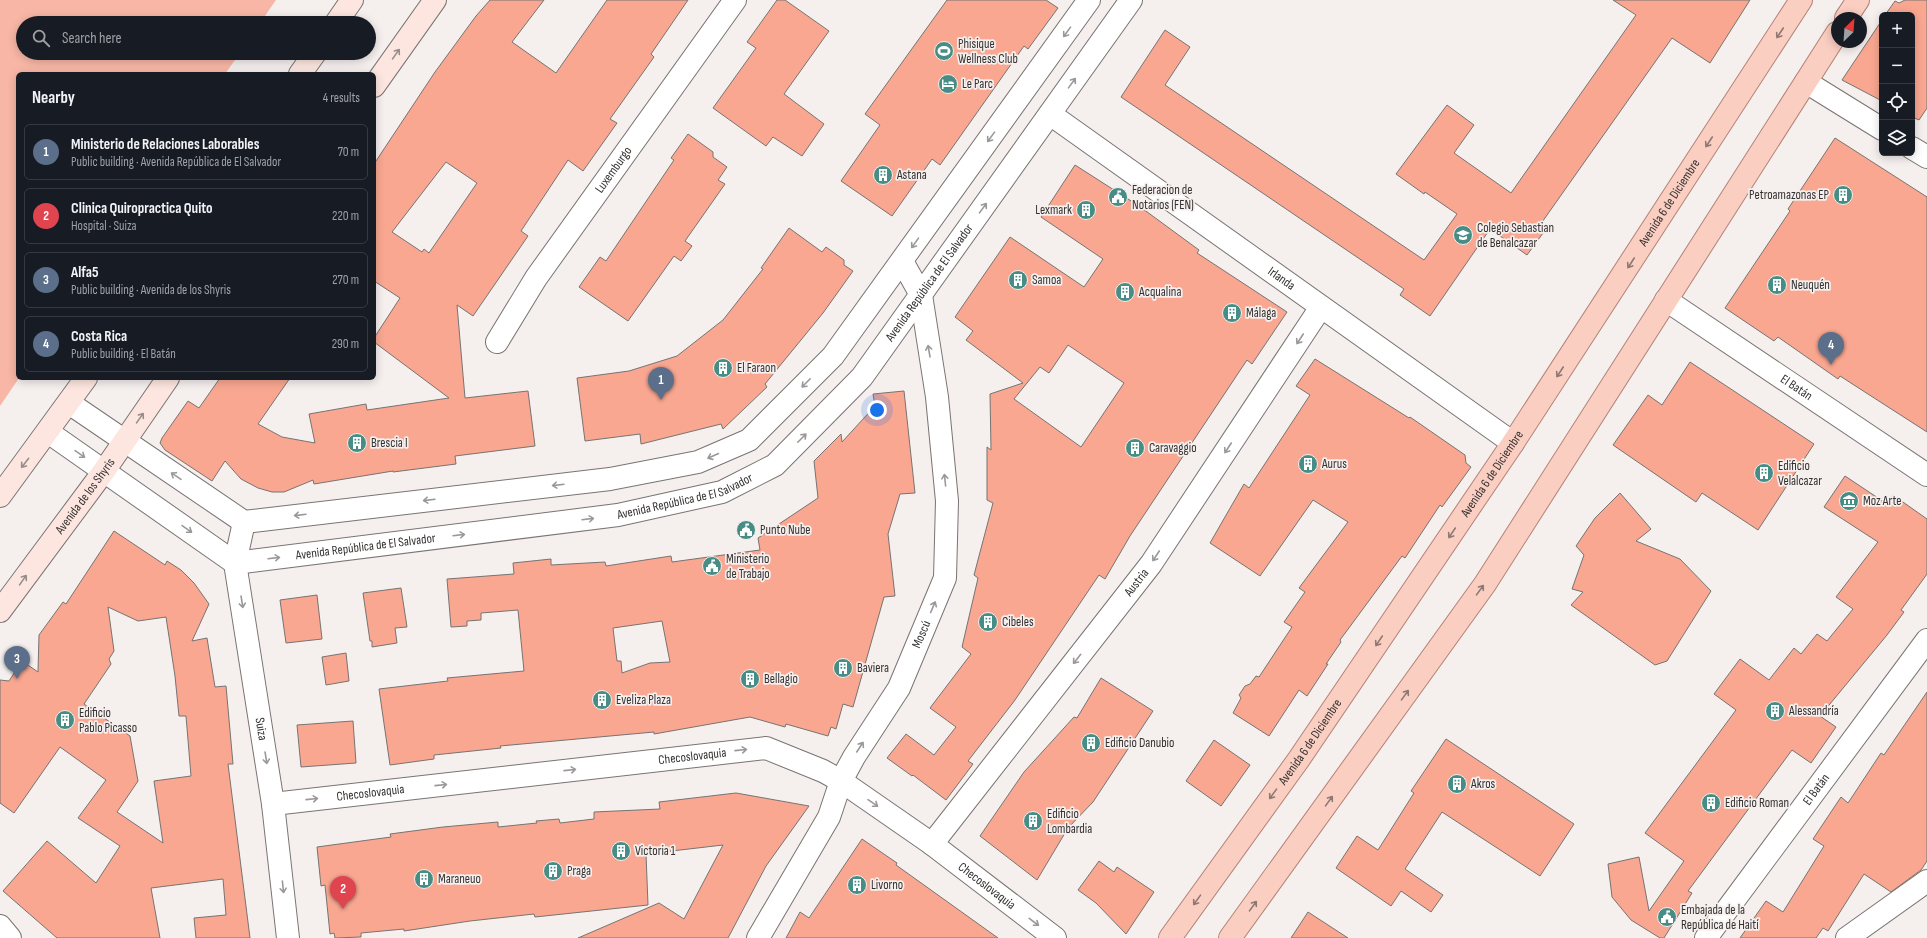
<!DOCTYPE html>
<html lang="en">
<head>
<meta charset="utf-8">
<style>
	body { margin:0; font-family:"Sofia Sans Condensed",sans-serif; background:#20242c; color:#f1f3f6 }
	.controls { position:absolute; right:12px; top:12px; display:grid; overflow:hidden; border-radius:6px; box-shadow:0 2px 10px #0003 }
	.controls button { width:36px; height:36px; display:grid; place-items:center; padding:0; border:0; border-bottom:1px solid #363941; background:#171b24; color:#f1f3f6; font:20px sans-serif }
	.compass { position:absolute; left:1831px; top:12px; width:36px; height:36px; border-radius:50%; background:#171b24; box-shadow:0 2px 10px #0003; rotate:25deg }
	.you { position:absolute; left:877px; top:410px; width:14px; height:14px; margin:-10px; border:3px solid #fff; border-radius:50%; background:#1a73e8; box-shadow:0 0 0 6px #1a73e833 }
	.badge { display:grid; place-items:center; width:26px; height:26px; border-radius:50%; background:#478d85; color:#fff; font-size:13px; font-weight:700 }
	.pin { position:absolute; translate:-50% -33px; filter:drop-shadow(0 1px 2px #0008) }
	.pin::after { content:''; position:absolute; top:21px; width:14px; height:12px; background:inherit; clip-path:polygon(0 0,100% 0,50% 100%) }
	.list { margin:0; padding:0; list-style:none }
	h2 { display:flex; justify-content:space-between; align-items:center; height:52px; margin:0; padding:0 16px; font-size:17px }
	h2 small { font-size:13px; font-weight:400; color:#9ea1a6 }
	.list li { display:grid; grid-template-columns:26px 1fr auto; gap:12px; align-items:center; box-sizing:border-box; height:56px; margin:0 8px 8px; padding:0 8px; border:1px solid #363941; border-radius:6px }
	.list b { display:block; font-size:15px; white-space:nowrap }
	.list p { margin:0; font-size:13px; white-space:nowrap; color:#9ea1a6 }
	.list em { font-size:13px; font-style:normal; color:#9ea1a6 }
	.icon { flex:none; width:22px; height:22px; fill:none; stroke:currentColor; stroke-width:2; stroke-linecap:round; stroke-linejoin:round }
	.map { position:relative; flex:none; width:1927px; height:938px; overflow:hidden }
	.search { position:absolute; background:#171b24; box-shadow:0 2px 10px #0003; left:16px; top:16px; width:360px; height:44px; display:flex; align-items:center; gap:10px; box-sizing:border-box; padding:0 14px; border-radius:22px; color:#9ea1a6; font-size:15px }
	.panel { position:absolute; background:#171b24; box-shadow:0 2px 10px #0003; left:16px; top:72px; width:360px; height:308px; border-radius:6px }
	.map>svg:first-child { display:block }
	.green { fill:#f8b7a6 }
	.building { fill:#f9a791; stroke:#787371; fill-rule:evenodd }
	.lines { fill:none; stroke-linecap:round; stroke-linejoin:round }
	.minor-casing { stroke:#797472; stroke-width:24 }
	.tertiary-casing { stroke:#797472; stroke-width:24 }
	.secondary-casing { stroke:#797472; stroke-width:24 }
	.primary-casing { stroke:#b38275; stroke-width:24 }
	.minor { stroke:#fff; stroke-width:22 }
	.tertiary { stroke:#fff; stroke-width:22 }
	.secondary { stroke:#fde6e0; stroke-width:22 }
	.primary { stroke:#fbcec2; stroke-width:22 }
	.oneway { stroke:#9a9898 }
	.oneway2 { stroke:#8e7872 }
	.oneway3 { stroke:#988c88 }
	.labels { text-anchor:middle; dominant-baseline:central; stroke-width:3.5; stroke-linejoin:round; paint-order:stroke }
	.poi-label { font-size:13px; fill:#343231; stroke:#f5efee; text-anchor:start }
	.street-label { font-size:13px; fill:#343231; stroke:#f5efee }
</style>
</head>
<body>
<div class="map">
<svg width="1927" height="938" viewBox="0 0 1927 938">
	<rect width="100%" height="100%" fill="#f5efee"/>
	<!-- green -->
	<polygon class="green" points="0,0 276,0 260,23 23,23 23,53 240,53 225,74 18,74 19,378 0,406"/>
	<!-- building -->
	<g class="building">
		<path d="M490 0H544L512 42 556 73 607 0H688L651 54 654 57 610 119 617 123 583 171 568 160 521 231 528 236 473 316 457 305 465 398 528 391 535 446 455 456 456 464 393 472V471L314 484 313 480 284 492H272L258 488 241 479 225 461 212 481 165 450 160 443 162 438 188 401 199 408 220 378H290L258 424 282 437 315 443 309 414 366 404 367 410 449 398 374 342V338L400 298 374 281V164L435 72 476 16ZM446 162 477 183 429 253 424 249 422 252 392 232Z"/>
		<polygon points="777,0 785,0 829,31 784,94 824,124 802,156 773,137 766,146 713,108 756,48 747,42"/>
		<polygon points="947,0 1046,0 1058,8 1028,49 1024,46 940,165 932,159 892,216 841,181 880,125 865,114"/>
		<polygon points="1613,0 1750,0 1710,63 1672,38 1540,225 1546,229 1527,255 1490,229 1430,316 1400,295 1404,289 1121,97 1165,30 1190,47 1165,85 1424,260 1457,214 1425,192 1424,194 1396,174 1447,105 1474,125 1454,153 1511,193 1636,15"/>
		<polygon points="1905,0 1927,0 1927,108 1919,120 1912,117 1912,15 1885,15 1895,1 1899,3"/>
		<polygon points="1882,20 1882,101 1842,80"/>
		<polygon points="688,134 713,152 713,157 727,167 718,180 725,184 685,241 692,246 681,261 674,256 628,321 579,287 600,257 606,261 674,160 671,158"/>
		<polygon points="1835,138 1927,197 1927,432 1840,376 1838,379 1778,337 1774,341 1725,308 1790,211 1788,209"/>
		<path d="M1075 165 1139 206 1199 250 1197 253 1287 312 1252 364 1247 360 1130 536 1105 579 1099 575 1015 700 968 761 973 764 946 800 913 775 912 776 887 758 906 734 934 755 956 727 930 708 971 654 962 647 978 578 974 575 993 503 987 500V447L991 450 990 394 1023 383 966 340 973 331 955 317 1010 237 1084 287 1103 259 1041 217ZM1068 345 1124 383 1081 447 1014 399 1040 367 1049 373Z"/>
		<polygon points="789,228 822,252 826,247 844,260 844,265 853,271 823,313 765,384 767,387 723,429 721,424 641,444 640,434 585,441 577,378 629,371 677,356 723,320 763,269 761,268"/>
		<polygon points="1315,359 1409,418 1410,417 1465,455 1466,463 1471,467 1442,507 1440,505 1405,558 1402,556 1340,640 1341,642 1326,664 1328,664 1307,696 1299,690 1269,736 1233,713 1241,698 1239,695 1245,686 1250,684 1256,676 1259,677 1292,627 1284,622 1305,592 1299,588 1348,522 1313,500 1260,576 1210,543 1244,484 1249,488 1310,395 1296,386"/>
		<polygon points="1690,362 1814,444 1758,530 1702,493 1696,502 1613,445 1648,395 1662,405"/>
		<path d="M904 391 915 493 900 494 888 534 895 596 884 597 853 707 843 704 836 729 831 727 828 736 786 724 785 727 750 717 654 734V732L500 746 501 748 434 755V759L390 765 379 689 448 681 447 678 524 671 518 610 481 613V620L467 621V626L451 627 447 579 514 574 513 563 551 559V565L605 562 606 566 671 556 672 562 760 550 758 538 818 498 814 461 841 434 842 442 875 406 873 394ZM662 621 670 662 650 663 622 673 621 661H617L613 628Z"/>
		<polygon points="1845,476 1887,504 1893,495 1927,519 1927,574 1901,610 1904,612 1887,635 1820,716 1836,727 1811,763 1792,750 1688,891 1692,893 1664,938 1660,938 1631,920 1612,897 1608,864 1639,857 1649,911 1684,861 1645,833 1736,710 1714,694 1740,659 1769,680 1794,648 1801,654 1817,634 1827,641 1853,609 1836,597 1878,542 1824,507"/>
		<polygon points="1620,493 1651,529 1636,541 1680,559 1711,591 1667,661 1655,665 1571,605 1583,592 1572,589 1584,555 1576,546 1595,518"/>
		<path d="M114 531 165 565 167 561 181 570 194 583 209 604 192 641 207 638 215 687 226 686 233 764H228L250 938H196L194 918 226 915 223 879 151 888 160 938H57L3 891 47 841 96 883 120 846 78 818 106 780 60 747 14 813 0 803V680L9 681 22 661 38 672 39 635 63 602 66 604ZM108 607 138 621 166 617 175 676 179 716H186L191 776 154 781 163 843 117 812 138 781 130 736 84 704 111 664 109 659 114 651Z"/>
		<polygon points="401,588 407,627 395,628 397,643 372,647 372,641 370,641 363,593"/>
		<polygon points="317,595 322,639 286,643 280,600"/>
		<polygon points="346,653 349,681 326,685 322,657"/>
		<polygon points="1101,678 1153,711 1093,802 1068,828 1037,880 980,836 1024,772 1074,717 1077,718"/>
		<polygon points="1927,692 1927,861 1921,870 1891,892 1864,874 1828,931 1823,928 1816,938 1740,938 1766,901 1783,912 1824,846 1813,839 1841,797 1848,803 1881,753 1884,755"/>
		<polygon points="353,721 356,763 301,767 297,725"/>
		<polygon points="1446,739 1574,824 1540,876 1442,812 1405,869 1443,895 1431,912 1401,891 1391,906 1336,868 1357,836 1378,850 1414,793 1411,791"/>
		<polygon points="1214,740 1250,765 1221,806 1186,781"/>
		<polygon points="736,793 809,806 766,866 728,938 578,938 659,903 684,919 723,845 646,854 648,905 535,917 534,914 470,921 404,931 404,929 361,933 361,937 335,938 334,933 330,934 325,885 321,886 317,847 391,837 390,834 443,827 498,822 498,827 537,823 536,821 559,819 560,823 594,819 594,812 660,809 659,802"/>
		<polygon points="862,839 897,863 896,865 998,938 786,938 800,912 809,918"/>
		<polygon points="1099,861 1114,872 1117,867 1154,892 1126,934 1096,903 1078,890"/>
		<polygon points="1308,912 1348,938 1291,938"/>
	</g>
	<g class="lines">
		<defs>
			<g id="minor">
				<polyline points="1806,82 1882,129"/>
				<path id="s1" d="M1050 114 1513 443"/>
				<polyline points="1912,148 1927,157"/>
				<path id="s2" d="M1666 300 1927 475"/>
				<path id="s3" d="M497 342 536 278 735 0"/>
				<path id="s4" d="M244 522 235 563 273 804 288 938"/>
				<path id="s5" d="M273 804 766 748 823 771 841 781 932 844 1055 938"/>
				<path id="s6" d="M932 844 1151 564 1321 307"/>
				<polyline points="0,926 10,938"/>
				<path id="s7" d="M758 938 829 817 841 781 854 757 899 688 945 578 947 501 937 397 921 295 902 261"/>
				<path id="s8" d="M1706 938 1927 640"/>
				<polyline points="1847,938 1927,881"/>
			</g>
			<g id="tertiary">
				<polyline points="69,403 244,522 610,479 698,462 749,440 833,356 1089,0"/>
				<path id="s9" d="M48 432 235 563 618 515 722 492 775 465 862 377 1131 0"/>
			</g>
			<g id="secondary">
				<polyline points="336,23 352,0"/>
				<polyline points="300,74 315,53"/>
				<polyline points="374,86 435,0"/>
				<polyline points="0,496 86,378"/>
				<path id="s10" d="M0 611 104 471 168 378"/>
			</g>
			<g id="primary">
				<polyline points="1846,18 1858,0"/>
				<path id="s11" d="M1170 938 1299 759 1513 443 1801 0"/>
				<polyline points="1230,938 1485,584 1837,33"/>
			</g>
		</defs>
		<!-- minor casing -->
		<use href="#minor" class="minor-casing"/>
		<!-- tertiary casing -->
		<use href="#tertiary" class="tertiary-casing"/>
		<!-- secondary casing -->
		<use href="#secondary" class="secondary-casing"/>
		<!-- primary casing -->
		<use href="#primary" class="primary-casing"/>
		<!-- minor -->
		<use href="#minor" class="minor"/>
		<!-- tertiary -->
		<use href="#tertiary" class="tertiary"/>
		<!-- secondary -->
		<use href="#secondary" class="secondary"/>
		<!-- primary -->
		<use href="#primary" class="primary"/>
	</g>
	<!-- one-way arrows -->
	<defs><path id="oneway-shaft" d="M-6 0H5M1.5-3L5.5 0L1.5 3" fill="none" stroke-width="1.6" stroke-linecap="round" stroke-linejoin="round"/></defs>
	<g class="oneway">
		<use href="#oneway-shaft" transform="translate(1067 32) rotate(126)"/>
		<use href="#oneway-shaft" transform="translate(1072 83) rotate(-54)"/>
		<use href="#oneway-shaft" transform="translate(991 137) rotate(126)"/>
		<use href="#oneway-shaft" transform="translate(983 208) rotate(-54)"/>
		<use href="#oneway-shaft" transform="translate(915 243) rotate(126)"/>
		<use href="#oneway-shaft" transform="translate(1300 339) rotate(123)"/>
		<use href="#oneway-shaft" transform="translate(929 351) rotate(-100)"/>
		<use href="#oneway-shaft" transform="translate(806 383) rotate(135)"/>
		<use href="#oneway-shaft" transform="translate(802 438) rotate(-45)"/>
		<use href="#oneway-shaft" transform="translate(1228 448) rotate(123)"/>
		<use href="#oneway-shaft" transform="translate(80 454) rotate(35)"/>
		<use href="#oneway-shaft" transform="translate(713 456) rotate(156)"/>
		<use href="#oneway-shaft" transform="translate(176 476) rotate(-146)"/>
		<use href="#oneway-shaft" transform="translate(945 480) rotate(-96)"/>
		<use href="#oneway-shaft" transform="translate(558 485) rotate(173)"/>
		<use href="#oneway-shaft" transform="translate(429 500) rotate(173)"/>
		<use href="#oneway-shaft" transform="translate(300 515) rotate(173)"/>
		<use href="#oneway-shaft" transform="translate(588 519) rotate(-7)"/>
		<use href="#oneway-shaft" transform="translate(187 529) rotate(35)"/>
		<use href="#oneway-shaft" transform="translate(459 535) rotate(-7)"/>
		<use href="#oneway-shaft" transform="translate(1156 556) rotate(123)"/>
		<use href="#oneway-shaft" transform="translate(274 558) rotate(-7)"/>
		<use href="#oneway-shaft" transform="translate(242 602) rotate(81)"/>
		<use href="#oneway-shaft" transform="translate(933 607) rotate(-67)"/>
		<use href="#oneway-shaft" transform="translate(1077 659) rotate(128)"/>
		<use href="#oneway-shaft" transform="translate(860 747) rotate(-57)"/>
		<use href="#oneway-shaft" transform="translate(741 750) rotate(-6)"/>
		<use href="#oneway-shaft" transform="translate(266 758) rotate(81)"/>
		<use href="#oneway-shaft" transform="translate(570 770) rotate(-6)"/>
		<use href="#oneway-shaft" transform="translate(441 785) rotate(-6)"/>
		<use href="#oneway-shaft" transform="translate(312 799) rotate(-6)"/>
		<use href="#oneway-shaft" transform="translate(873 803) rotate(35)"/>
		<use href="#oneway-shaft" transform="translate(283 887) rotate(84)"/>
		<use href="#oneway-shaft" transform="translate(1034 922) rotate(37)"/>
	</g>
	<g class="oneway2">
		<use href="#oneway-shaft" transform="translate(1780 33) rotate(123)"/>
		<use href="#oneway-shaft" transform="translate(1709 142) rotate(123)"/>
		<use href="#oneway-shaft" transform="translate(1631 263) rotate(123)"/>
		<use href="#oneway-shaft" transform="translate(1560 372) rotate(123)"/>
		<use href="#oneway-shaft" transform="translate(1452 533) rotate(124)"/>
		<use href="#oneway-shaft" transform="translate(1480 590) rotate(-54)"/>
		<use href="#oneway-shaft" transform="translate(1379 641) rotate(124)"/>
		<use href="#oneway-shaft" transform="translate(1405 695) rotate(-54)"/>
		<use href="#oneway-shaft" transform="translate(1273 794) rotate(126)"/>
		<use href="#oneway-shaft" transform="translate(1329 801) rotate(-54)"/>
		<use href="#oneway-shaft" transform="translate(1197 900) rotate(126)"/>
		<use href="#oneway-shaft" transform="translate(1253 906) rotate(-54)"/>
	</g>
	<g class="oneway3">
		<use href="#oneway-shaft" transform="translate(396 54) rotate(-55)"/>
		<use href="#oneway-shaft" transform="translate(140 418) rotate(-55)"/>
		<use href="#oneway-shaft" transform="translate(25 463) rotate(128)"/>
		<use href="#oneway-shaft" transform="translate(23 580) rotate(-55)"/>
	</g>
	<!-- icons -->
	<defs>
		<symbol id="stadium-disc" viewBox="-11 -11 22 22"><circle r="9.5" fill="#478d85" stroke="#f5efee"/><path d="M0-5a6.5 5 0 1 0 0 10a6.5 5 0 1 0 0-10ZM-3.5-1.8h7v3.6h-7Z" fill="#fff"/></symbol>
		<symbol id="hotel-disc" viewBox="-11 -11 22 22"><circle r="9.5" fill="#478d85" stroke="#f5efee"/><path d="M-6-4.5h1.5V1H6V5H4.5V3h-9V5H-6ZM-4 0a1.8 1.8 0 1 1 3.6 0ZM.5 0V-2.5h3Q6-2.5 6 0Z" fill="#fff"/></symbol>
		<symbol id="building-disc" viewBox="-11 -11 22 22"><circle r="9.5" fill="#478d85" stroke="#f5efee"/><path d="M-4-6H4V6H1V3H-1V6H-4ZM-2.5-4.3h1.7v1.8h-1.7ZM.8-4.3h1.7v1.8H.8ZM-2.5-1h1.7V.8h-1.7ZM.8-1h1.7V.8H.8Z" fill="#fff"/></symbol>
		<symbol id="civic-disc" viewBox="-11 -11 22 22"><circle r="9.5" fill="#478d85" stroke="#f5efee"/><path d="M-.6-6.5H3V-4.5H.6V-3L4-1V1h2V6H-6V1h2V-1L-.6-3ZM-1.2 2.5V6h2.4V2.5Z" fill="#fff"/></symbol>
		<symbol id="university-disc" viewBox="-11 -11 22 22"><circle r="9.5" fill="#478d85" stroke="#f5efee"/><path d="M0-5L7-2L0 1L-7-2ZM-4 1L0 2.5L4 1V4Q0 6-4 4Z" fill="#fff"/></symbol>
		<symbol id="museum-disc" viewBox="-11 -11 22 22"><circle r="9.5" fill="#478d85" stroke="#f5efee"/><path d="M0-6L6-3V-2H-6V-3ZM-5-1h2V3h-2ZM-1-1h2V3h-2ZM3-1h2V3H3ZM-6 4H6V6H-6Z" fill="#fff"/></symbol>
	</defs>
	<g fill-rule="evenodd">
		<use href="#stadium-disc" x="933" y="40" width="22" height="22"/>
		<use href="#hotel-disc" x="937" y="73" width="22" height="22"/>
		<use href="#building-disc" x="872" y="164" width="22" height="22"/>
		<use href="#building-disc" x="1832" y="184" width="22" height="22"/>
		<use href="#civic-disc" x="1107" y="186" width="22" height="22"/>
		<use href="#building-disc" x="1075" y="199" width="22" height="22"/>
		<use href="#university-disc" x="1452" y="224" width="22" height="22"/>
		<use href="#building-disc" x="1007" y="269" width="22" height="22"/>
		<use href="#building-disc" x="1766" y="274" width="22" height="22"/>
		<use href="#building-disc" x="1114" y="281" width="22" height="22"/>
		<use href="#building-disc" x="1221" y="302" width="22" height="22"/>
		<use href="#building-disc" x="712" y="357" width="22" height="22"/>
		<use href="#building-disc" x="346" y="432" width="22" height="22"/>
		<use href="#building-disc" x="1124" y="437" width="22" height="22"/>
		<use href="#building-disc" x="1297" y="453" width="22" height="22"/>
		<use href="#building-disc" x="1753" y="462" width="22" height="22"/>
		<use href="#museum-disc" x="1838" y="490" width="22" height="22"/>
		<use href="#civic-disc" x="735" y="519" width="22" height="22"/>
		<use href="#civic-disc" x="701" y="555" width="22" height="22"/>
		<use href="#building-disc" x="977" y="611" width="22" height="22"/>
		<use href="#building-disc" x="832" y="657" width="22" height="22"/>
		<use href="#building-disc" x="739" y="668" width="22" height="22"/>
		<use href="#building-disc" x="591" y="689" width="22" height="22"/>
		<use href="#building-disc" x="1764" y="700" width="22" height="22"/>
		<use href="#building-disc" x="54" y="709" width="22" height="22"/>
		<use href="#building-disc" x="1080" y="732" width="22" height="22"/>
		<use href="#building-disc" x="1446" y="773" width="22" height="22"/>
		<use href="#building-disc" x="1700" y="792" width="22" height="22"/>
		<use href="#building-disc" x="1022" y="810" width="22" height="22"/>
		<use href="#building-disc" x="610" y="840" width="22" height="22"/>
		<use href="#building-disc" x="542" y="860" width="22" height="22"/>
		<use href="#building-disc" x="413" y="868" width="22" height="22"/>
		<use href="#building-disc" x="846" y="874" width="22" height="22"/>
		<use href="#civic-disc" x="1656" y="906" width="22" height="22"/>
	</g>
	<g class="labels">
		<!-- poi labels -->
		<g class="poi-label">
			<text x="958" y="44">Phisique<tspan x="958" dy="15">Wellness Club</tspan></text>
			<text x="962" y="84">Le Parc</text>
			<text x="897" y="175">Astana</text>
			<text x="1132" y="190">Federacion de<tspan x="1132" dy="15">Notarios (FEN)</tspan></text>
			<text x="1829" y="195" text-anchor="end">Petroamazonas EP</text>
			<text x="1072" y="210" text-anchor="end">Lexmark</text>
			<text x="1477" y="228">Colegio Sebastian<tspan x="1477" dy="15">de Benalcazar</tspan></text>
			<text x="1032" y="280">Samoa</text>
			<text x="1791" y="285">Neuquén</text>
			<text x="1139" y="292">Acqualina</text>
			<text x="1246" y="313">Málaga</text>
			<text x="737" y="368">El Faraon</text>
			<text x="371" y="443">Brescia I</text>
			<text x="1149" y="448">Caravaggio</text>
			<text x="1322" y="464">Aurus</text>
			<text x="1778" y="466">Edificio<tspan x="1778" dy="15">Velalcazar</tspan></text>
			<text x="1863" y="501">Moz Arte</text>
			<text x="760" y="530">Punto Nube</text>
			<text x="726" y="559">Ministerio<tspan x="726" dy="15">de Trabajo</tspan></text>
			<text x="1002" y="622">Cibeles</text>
			<text x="857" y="668">Baviera</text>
			<text x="764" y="679">Bellagio</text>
			<text x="616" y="700">Eveliza Plaza</text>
			<text x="1789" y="711">Alessandría</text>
			<text x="79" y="713">Edificio<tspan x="79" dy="15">Pablo Picasso</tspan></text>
			<text x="1105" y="743">Edificio Danubio</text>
			<text x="1471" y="784">Akros</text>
			<text x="1725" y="803">Edificio Roman</text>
			<text x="1047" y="814">Edificio<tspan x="1047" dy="15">Lombardia</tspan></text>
			<text x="635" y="851">Victoria 1</text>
			<text x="567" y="871">Praga</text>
			<text x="438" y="879">Maraneuo</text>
			<text x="871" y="885">Livorno</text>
			<text x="1681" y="910">Embajada de la<tspan x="1681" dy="15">República de Haití</tspan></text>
		</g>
		<!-- street labels -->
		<g class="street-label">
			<text stroke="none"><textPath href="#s3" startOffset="208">Luxemburgo</textPath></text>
			<text stroke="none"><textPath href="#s11" startOffset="889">Avenida 6 de Diciembre</textPath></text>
			<text stroke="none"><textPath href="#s1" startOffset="284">Irlanda</textPath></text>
			<text stroke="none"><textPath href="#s9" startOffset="1020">Avenida República de El Salvador</textPath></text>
			<text stroke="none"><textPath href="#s2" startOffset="157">El Batán</textPath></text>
			<text stroke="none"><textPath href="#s11" startOffset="565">Avenida 6 de Diciembre</textPath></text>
			<text stroke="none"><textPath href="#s10" startOffset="143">Avenida de los Shyris</textPath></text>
			<text stroke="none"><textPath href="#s9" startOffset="684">Avenida República de El Salvador</textPath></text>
			<text stroke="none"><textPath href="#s9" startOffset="360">Avenida República de El Salvador</textPath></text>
			<text stroke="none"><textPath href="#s6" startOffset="332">Austria</textPath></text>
			<text stroke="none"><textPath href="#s7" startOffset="346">Moscú</textPath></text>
			<text stroke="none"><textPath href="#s4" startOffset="210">Suiza</textPath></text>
			<text stroke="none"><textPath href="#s11" startOffset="241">Avenida 6 de Diciembre</textPath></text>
			<text stroke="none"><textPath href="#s5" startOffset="422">Checoslovaquia</textPath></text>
			<text stroke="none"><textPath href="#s8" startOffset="185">El Batán</textPath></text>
			<text stroke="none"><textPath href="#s5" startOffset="98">Checoslovaquia</textPath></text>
			<text stroke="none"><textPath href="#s5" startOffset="758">Checoslovaquia</textPath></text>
		</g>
	</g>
</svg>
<div class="controls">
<button>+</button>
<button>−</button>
<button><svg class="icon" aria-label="locate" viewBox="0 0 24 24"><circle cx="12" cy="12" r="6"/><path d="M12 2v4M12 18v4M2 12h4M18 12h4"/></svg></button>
<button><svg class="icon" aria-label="layers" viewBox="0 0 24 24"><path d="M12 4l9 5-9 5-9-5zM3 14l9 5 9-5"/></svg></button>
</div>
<svg class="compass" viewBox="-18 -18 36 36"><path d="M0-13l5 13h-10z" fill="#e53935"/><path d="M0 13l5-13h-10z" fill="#9ea1a6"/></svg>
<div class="you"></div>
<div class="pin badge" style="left:661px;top:400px;background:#5c6f8a">1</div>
<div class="pin badge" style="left:343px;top:909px;background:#e0444e">2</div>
<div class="pin badge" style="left:17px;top:679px;background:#5c6f8a">3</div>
<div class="pin badge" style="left:1831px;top:365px;background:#5c6f8a">4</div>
<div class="search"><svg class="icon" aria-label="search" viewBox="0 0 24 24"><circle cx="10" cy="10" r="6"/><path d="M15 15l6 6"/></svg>Search here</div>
<section class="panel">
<h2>Nearby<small>4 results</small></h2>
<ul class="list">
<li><span class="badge" style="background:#5c6f8a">1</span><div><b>Ministerio de Relaciones Laborables</b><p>Public building · Avenida República de El Salvador</p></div><em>70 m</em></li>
<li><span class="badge" style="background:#e0444e">2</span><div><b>Clinica Quiropractica Quito</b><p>Hospital · Suiza</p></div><em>220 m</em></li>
<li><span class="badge" style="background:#5c6f8a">3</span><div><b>Alfa5</b><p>Public building · Avenida de los Shyris</p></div><em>270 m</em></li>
<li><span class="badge" style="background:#5c6f8a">4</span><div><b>Costa Rica</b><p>Public building · El Batán</p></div><em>290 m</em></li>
</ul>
</section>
</div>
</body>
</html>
